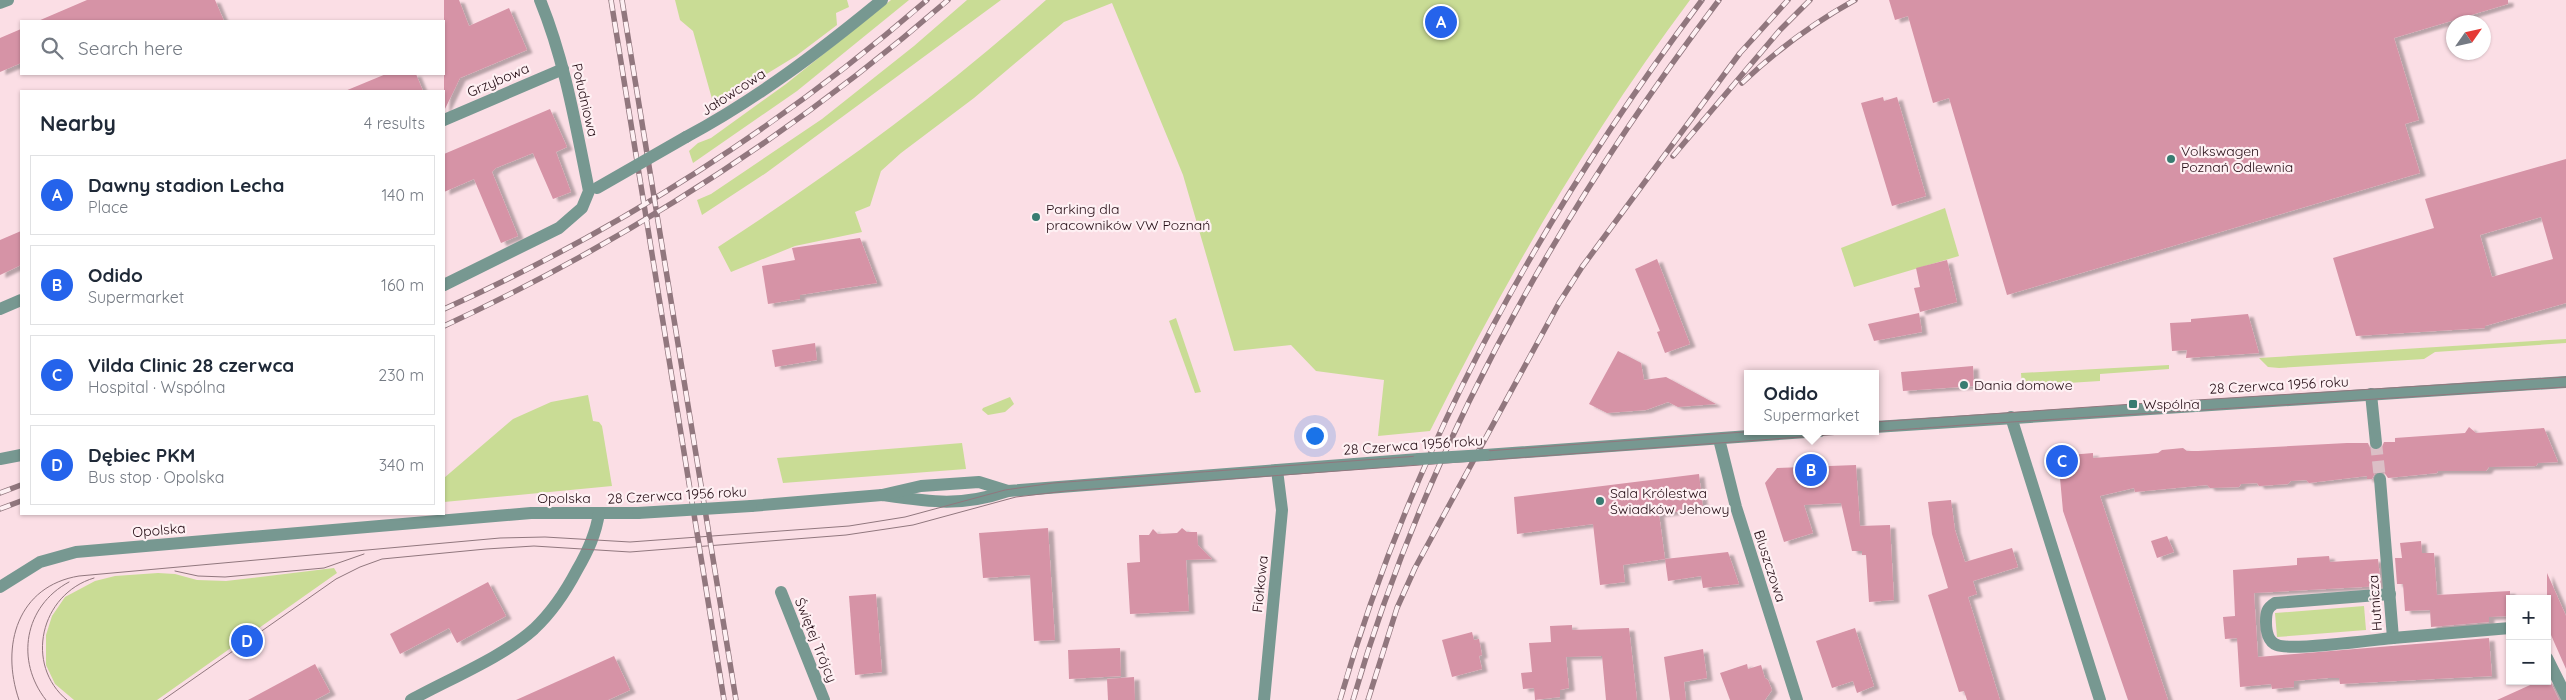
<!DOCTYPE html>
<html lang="en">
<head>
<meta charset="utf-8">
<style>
	body { margin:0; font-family:Quicksand,sans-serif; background:#f2f2f3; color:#1f2937 }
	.controls { position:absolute; right:15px; bottom:15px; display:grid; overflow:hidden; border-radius:0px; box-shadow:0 1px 4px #0004 }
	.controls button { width:45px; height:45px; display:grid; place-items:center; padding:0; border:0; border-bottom:1px solid #e0e1e3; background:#fff; color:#1f2937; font:25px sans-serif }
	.compass { position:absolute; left:2446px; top:15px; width:45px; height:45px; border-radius:50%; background:#fff; box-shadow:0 1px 4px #0004; rotate:56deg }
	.you { position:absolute; left:1314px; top:435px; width:18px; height:18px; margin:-12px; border:4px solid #fff; border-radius:50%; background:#1a73e8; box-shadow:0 0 0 8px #1a73e833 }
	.badge { display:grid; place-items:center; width:32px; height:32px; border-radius:50%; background:#2563eb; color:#fff; font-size:16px; font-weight:700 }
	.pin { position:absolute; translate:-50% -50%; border:2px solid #fff; box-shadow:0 1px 5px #0006 }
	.popup { position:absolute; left:1744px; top:370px; width:135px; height:65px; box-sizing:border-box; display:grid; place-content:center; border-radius:0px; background:#fff; filter:drop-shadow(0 1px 4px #0005); font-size:16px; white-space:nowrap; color:#747a83 }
	.popup b { font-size:19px; color:#1f2937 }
	.popup::after { content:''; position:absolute; left:50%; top:100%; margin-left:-10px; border:10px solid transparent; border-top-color:#fff }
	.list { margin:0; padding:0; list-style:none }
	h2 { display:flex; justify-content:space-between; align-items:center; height:65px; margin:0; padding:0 20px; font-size:21px }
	h2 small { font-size:16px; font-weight:400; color:#747a83 }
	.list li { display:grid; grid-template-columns:32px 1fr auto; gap:15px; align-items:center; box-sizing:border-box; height:80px; margin:0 10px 10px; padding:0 10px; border:1px solid #e0e1e3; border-radius:0px }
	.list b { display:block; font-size:19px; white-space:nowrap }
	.list p { margin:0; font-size:16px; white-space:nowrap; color:#747a83 }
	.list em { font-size:16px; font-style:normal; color:#747a83 }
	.icon { flex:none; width:28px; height:28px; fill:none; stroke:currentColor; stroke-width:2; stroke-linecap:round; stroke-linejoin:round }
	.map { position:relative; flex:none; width:2566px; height:700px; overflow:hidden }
	.search { position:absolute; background:#fff; box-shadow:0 1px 4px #0004; left:20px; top:20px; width:425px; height:55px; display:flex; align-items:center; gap:12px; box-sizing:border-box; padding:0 18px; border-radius:0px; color:#747a83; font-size:19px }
	.panel { position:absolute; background:#fff; box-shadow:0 1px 4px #0004; left:20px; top:90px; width:425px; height:425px; border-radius:0px }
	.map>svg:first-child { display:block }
	.green { fill:#c9dc95 }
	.building { fill:#d693a6; fill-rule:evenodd; filter:url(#shadow) }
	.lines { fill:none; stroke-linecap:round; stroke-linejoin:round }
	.minor-tunnel { stroke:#dbbfc6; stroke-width:12; stroke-dasharray:12 6; stroke-linecap:butt }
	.minor { stroke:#779891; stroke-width:12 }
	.tertiary { stroke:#779891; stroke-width:12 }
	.tram { stroke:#91777e; stroke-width:1 }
	.rail-casing { stroke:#91777e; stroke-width:5.5 }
	.rail { stroke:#fef0f3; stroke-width:4; stroke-dasharray:11; stroke-linecap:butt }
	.minor-bridge { stroke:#779891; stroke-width:12 }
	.tertiary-bridge { stroke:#779891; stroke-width:12 }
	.poi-dot { fill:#387c71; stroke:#fef0f3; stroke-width:2 }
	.labels { text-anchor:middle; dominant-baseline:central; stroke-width:4.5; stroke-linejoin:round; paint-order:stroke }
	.street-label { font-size:14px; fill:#250d15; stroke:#fef0f3 }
	.poi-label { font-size:14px; fill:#250d15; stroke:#fef0f3; text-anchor:start }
</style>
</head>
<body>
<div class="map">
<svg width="2566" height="700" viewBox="0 0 2566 700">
	<defs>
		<filter id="shadow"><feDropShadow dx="5.5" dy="3" stdDeviation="1" flood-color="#0004"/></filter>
	</defs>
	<rect width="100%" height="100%" fill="#fbdee5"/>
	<!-- green -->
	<g class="green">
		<polygon points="675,0 847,0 849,7 836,13 837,25 796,56 714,106 693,31 680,20"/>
		<polygon points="891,0 909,0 797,91 693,163 689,151 698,143 711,138 786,84"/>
		<polygon points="967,0 1001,0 766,173 702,215 697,200 711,194 822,119 914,46"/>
		<path d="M1046 0H1690C1589 135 1505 280 1430 431L1378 436 1384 380 1316 371 1291 345 1234 351 1183 175 1112 3 1064 22 974 98 901 153 881 171 870 206 855 212 862 232 795 246 731 272 718 247C832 173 945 91 1046 0Z"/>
		<polygon points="1945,208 1959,256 1854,287 1841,248"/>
		<polygon points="1176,318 1201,392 1195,393 1169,321"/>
		<polygon points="2566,339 2566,343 2435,352 2424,359 2279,368 2268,367 2259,358"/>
		<polygon points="2169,365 2169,369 2100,374 2100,381 2022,386 2021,373"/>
		<polygon points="588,395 593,421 599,422 602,426 612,486 444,502 444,478 513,419 551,402"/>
		<polygon points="1010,397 1014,404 1005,412 988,415 982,410 983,408"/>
		<polygon points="962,443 966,469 783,483 777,458"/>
		<polygon points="334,568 337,573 157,700 74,700 55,684 46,665 46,635 52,616 65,597 95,581 115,576 158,573 175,574 197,580 226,581"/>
		<polygon points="2364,606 2366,630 2277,637 2275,613"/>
	</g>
	<!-- building -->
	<g class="building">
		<polygon points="87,0 215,0 224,21 38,21"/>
		<polygon points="444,0 459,0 469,26 509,8 527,50 460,78 444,111"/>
		<polygon points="1889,0 2508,0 2508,4 2394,38 2419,120 2405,124 2420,173 2007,295 1949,98 1933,103 1908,16 1895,20"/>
		<polygon points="21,29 21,63 0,72 0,38"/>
		<polygon points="386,74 416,74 423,91 345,91"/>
		<polygon points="1883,97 1884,101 1897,97 1926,196 1892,206 1861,103"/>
		<polygon points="550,109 567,147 556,152 571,192 553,199 533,153 496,168 492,172 518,236 501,243 474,179 444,192 444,154"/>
		<path d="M2566 159V303L2485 326V328L2356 336 2333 258 2434 228 2425 199ZM2541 217 2553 259 2492 277 2480 235Z"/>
		<polygon points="21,231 21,265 0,275 0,240"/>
		<polygon points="860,238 877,283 800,295 800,299 768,304 762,266 795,260 792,248"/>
		<polygon points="1657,259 1690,344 1665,353 1657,332 1660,331 1635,269"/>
		<polygon points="1947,260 1957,302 1920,312 1914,288 1920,287 1916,268"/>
		<polygon points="1919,313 1922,332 1874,341 1868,324"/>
		<polygon points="2248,314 2259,353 2186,358 2187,350 2172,351 2170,323 2191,322 2191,319"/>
		<polygon points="815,343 817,360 775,367 772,350"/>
		<polygon points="1618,351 1641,363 1644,380 1666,377 1716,404 1678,407 1668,402 1646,410 1607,413 1589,404"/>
		<polygon points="1973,366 1974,386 1903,391 1901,372"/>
		<polygon points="2469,427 2476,433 2544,428 2558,462 2538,463 2536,466 2489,467 2486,471 2438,471 2437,473 2388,478 2384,472 2379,471 2375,473 2372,479 2367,479 2367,476 2309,483 2306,480 2291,481 2288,484 2259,486 2257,483 2241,484 2239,487 2210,488 2207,485 2135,492 2134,488 2100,496 2168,700 2128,700 2063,511 2058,456 2093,453 2093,458 2148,454 2158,453 2162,450 2183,448 2187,451 2198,451 2347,443 2368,443 2370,448 2376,451 2381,449 2384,442 2395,442 2395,438 2465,433"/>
		<polygon points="1856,465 1860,526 1890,525 1894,600 1869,602 1866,555 1862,555 1862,548 1862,551 1852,551 1841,503 1804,505 1813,533 1784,542 1765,483 1777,468"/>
		<polygon points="1699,474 1703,508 1659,514 1665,559 1623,565 1625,582 1600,585 1593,524 1517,534 1514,497"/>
		<polygon points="1951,500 1955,530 1965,562 2012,548 2018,567 1973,581 1977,594 1968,597 2000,700 1967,700 1964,691 1959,692 1928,595 1948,588 1932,534 1928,502"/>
		<polygon points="1048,528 1055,640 1034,641 1030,575 983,578 979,533"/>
		<polygon points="1182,528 1187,532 1197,532 1198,545 1212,559 1186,560 1189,611 1130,614 1127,563 1140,562 1139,535 1149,535 1153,529 1158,534 1177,533"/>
		<polygon points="2167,536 2174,552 2157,558 2151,541"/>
		<polygon points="2421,541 2422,553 2434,553 2437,595 2510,591 2510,616 2489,617 2489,622 2431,627 2430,610 2405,611 2403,584 2397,584 2395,558 2402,558 2400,543"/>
		<polygon points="1728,552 1739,584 1703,588 1701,576 1668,581 1665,559"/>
		<polygon points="2329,556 2330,562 2378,559 2381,586 2254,593 2258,657 2489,638 2492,676 2340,684 2339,678 2328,678 2294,681 2294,687 2272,689 2271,684 2240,687 2237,638 2225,639 2223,617 2235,616 2233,570 2297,565 2297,558"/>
		<polygon points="2547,573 2566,616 2566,669 2547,626"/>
		<polygon points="488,582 506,616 457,643 449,628 400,654 390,634"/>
		<polygon points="876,594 882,672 855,675 849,596"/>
		<polygon points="1572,625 1572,630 1629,628 1637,700 1606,700 1602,656 1566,657 1569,688 1560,690 1560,697 1535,700 1534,688 1523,689 1521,673 1532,672 1529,643 1551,642 1550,626"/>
		<polygon points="1855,628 1874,686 1857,693 1853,681 1832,688 1816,641"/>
		<polygon points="1472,632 1474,640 1479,639 1482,655 1479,656 1482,669 1452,677 1442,640"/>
		<polygon points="1120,648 1121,676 1069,679 1068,650"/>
		<polygon points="1703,649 1707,678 1684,682 1686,700 1670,700 1664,657"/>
		<polygon points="614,656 630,690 608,700 516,700"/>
		<polygon points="315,664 330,692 315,700 248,700"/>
		<polygon points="1747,664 1748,669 1761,665 1765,678 1768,680 1772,690 1765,700 1730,700 1720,673"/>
		<polygon points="1134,677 1135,700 1108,700 1107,679"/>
		<polygon points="2539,681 2550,681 2559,700 2497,700"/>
	</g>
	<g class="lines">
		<!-- minor-tunnel -->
		<polyline class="minor-tunnel" points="2376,443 2380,479"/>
		<!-- minor -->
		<g class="minor">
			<polyline points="0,3 8,0"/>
			<polyline points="444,120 563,69"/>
			<path d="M686 137C757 99 820 51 882 0"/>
			<path d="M444 285 559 228 582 208 589 191C576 127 565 61 540 0"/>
			<polyline points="0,309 21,300"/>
			<polyline points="2371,394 2376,443"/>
			<polyline points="2011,417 2100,700"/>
			<polyline points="1719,439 1736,507 1797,700"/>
			<polyline points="0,459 21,455"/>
			<polyline points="2380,479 2393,638 2510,628"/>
			<polyline points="781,592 824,700"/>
			<path d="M2390 594 2275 603C2267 608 2266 612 2266 622 2266 630 2268 642 2277 645 2291 651 2373 640 2393 638"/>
			<polyline points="2547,658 2566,696"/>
			<polyline points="1264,700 1282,510 1277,470"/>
		</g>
		<!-- tertiary -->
		<g class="tertiary">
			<polyline points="1875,427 2566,382"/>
			<polyline points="1485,455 1820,431"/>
			<path d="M882 495C930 502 961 507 1008 491L1419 459"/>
			<polyline points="751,506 882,495 921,486 979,482 1008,491"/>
			<polyline points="0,587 40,562 76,552 531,513 638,513"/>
			<path d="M411 700C449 679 503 657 534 629 552 612 566 591 577 570 588 551 596 534 599 513"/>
		</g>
		<!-- tram -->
		<g class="tram">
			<polyline points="1875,422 2133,404 2566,377"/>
			<polyline points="175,571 198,576 225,577 324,568 364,554"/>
			<path d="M19 700C0 645 18 586 79 576L500 538 545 537 630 542 849 526 905 517 1005 490 1053 483 1757 431"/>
			<path d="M46 700C15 661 24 606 69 582"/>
			<path d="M67 700C24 665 40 594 94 578"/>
			<polyline points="163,700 336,579 360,567 382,559 486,549 534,546 630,552 846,535 913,525 1016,497 1066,491 1964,425 2566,387"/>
		</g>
		<defs>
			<g id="rail">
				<polyline points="611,0 724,700"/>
				<polyline points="622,0 736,700"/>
				<path d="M1742 83C1777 50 1813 23 1855 0"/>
				<polyline points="1673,156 1780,30 1810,0"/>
				<path d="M444 309C618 231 783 125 927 0"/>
				<path d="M444 326C627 241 796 132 948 0"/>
				<polyline points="0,493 21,485"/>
				<polyline points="0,509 21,501"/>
				<path d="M1340 700C1413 446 1543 211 1702 0"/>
				<path d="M1353 700C1427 445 1559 211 1719 0"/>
				<polyline points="1368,700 1397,608 1415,568 1559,303 1582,267 1740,53 1788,0"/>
			</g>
		</defs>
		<!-- rail casing -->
		<use href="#rail" class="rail-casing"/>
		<!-- rail -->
		<use href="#rail" class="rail"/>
		<!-- minor-bridge -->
		<polyline class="minor-bridge" points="597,188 686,137"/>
		<!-- tertiary-bridge -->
		<g class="tertiary-bridge">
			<polyline points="1419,459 1485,455"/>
			<polyline points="638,513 751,506"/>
		</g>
	</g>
	<!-- markers -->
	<g class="poi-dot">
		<circle cx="2171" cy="159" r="5"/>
		<circle cx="1036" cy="217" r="5"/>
		<circle cx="1964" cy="385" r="5"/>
		<rect x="2128" y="399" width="10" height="10" rx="2.5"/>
		<circle cx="1600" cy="501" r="5"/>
	</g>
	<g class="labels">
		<!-- street labels -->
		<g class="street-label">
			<text transform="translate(498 80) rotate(-23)">Grzybowa</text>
			<text transform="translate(733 92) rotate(-33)">Jałowcowa</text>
			<text transform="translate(585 100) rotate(77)">Południowa</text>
			<text transform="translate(2279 385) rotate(-3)">28 Czerwca 1956 roku</text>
			<text transform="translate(1413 445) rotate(-4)">28 Czerwca 1956 roku</text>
			<text transform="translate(677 495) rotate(-3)">28 Czerwca 1956 roku</text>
			<text x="564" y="498">Opolska</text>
			<text transform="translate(159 530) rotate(-5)">Opolska</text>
			<text transform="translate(1770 566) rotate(72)">Bluszczowa</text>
			<text transform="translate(1260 584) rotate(-84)">Fiołkowa</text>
			<text transform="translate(2375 603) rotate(-94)">Hutnicza</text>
			<text transform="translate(816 640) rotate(68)">Świętej Trójcy</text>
		</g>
		<!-- poi labels -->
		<g class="poi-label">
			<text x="2181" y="151">Volkswagen<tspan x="2181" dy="16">Poznań Odlewnia</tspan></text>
			<text x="1046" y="209">Parking dla<tspan x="1046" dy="16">pracowników VW Poznań</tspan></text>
			<text x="1974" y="385">Dania domowe</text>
			<text x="2143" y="404">Wspólna</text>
			<text x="1610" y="493">Sala Królestwa<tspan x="1610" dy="16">Świadków Jehowy</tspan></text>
		</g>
	</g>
</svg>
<div class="controls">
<button>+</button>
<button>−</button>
</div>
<svg class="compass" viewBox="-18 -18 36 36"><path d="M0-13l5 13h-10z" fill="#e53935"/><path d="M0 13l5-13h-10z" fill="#747a83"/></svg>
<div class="you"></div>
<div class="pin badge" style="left:1441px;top:22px">A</div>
<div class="pin badge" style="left:1811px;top:470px">B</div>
<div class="popup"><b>Odido</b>Supermarket</div>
<div class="pin badge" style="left:2062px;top:461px">C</div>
<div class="pin badge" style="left:247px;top:641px">D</div>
<div class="search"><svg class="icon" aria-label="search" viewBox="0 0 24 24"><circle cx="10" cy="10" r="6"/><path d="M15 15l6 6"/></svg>Search here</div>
<section class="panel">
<h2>Nearby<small>4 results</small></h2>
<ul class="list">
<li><span class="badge">A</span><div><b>Dawny stadion Lecha</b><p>Place</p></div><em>140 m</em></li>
<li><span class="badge">B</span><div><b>Odido</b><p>Supermarket</p></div><em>160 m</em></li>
<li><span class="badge">C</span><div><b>Vilda Clinic 28 czerwca</b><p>Hospital · Wspólna</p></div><em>230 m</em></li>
<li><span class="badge">D</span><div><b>Dębiec PKM</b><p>Bus stop · Opolska</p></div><em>340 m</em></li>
</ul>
</section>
</div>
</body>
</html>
